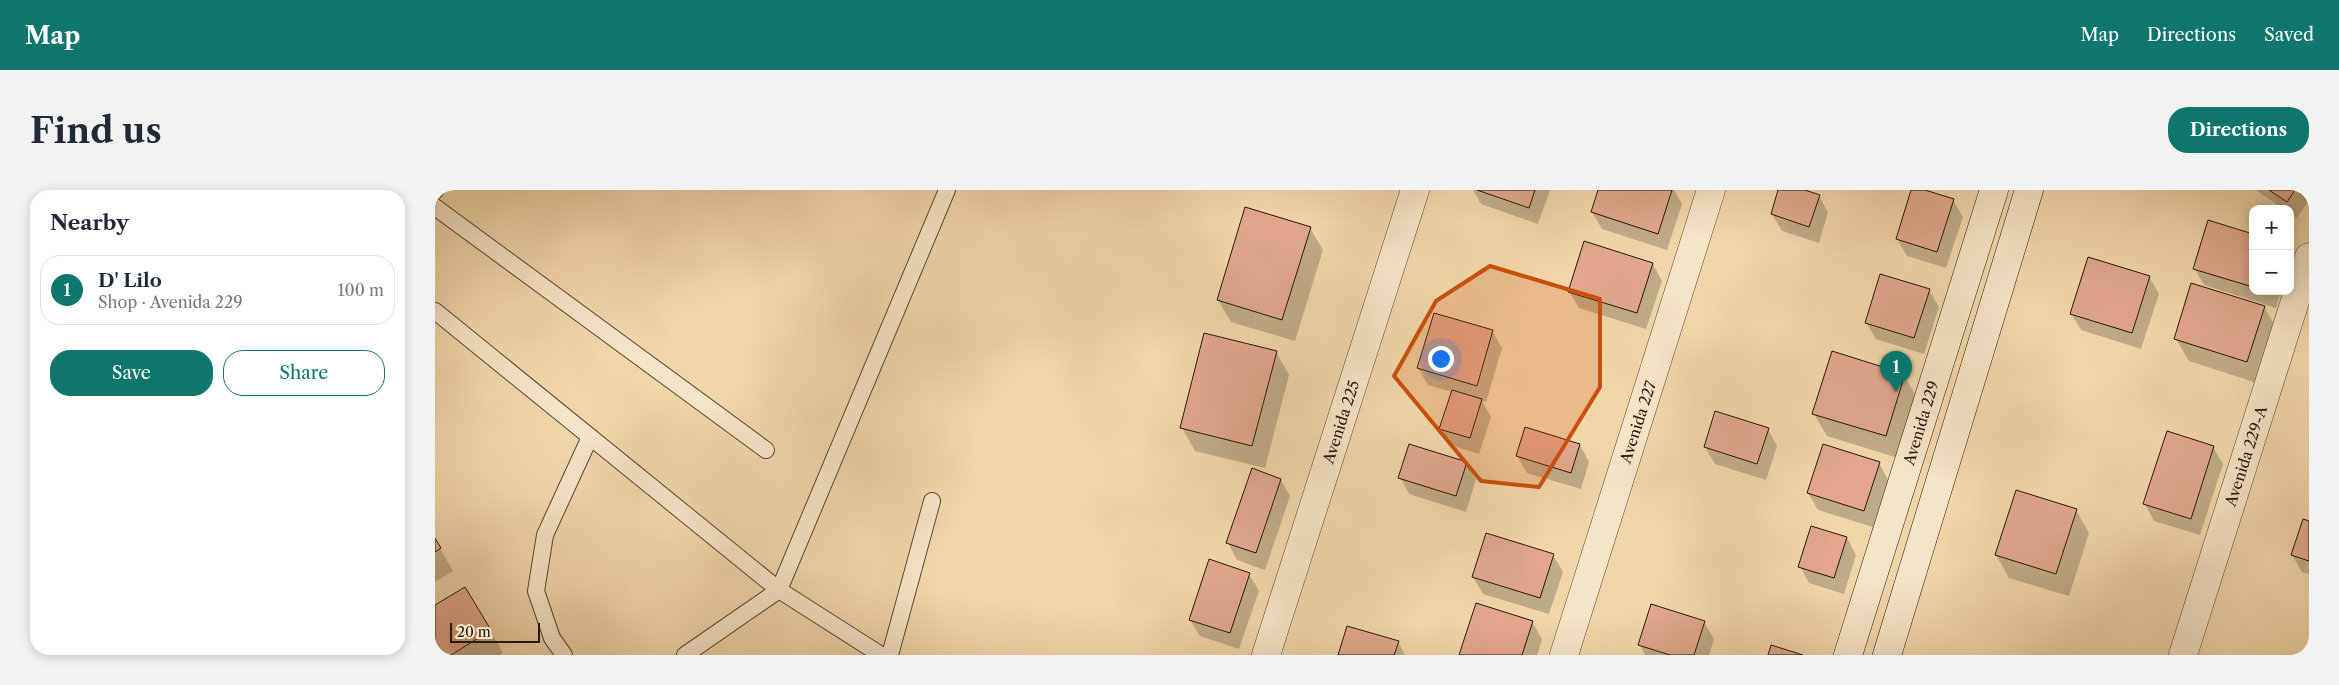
<!DOCTYPE html>
<html lang="en">
<head>
<meta charset="utf-8">
<style>
	body { margin:0; font-family:"Libre Caslon Text",serif; background:#f2f2f3; color:#1f2937 }
	.controls { position:absolute; right:15px; top:15px; display:grid; overflow:hidden; border-radius:10px; box-shadow:0 2px 12px #0003 }
	.controls button { width:45px; height:45px; display:grid; place-items:center; padding:0; border:0; border-bottom:1px solid #e0e1e3; background:#fff; color:#1f2937; font:25px sans-serif }
	.scale { position:absolute; left:15px; bottom:12px; width:90px; box-sizing:border-box; padding-left:5px; border:2px solid #261a0b; border-top:0; font-size:14px; line-height:18px; white-space:nowrap; color:#261a0b; -webkit-text-stroke:4px #f6e4c8; paint-order:stroke }
	.you { position:absolute; left:1005px; top:168px; width:18px; height:18px; margin:-12px; border:4px solid #fff; border-radius:50%; background:#1a73e8; box-shadow:0 0 0 8px #1a73e833 }
	.badge { display:grid; place-items:center; width:32px; height:32px; border-radius:50%; background:#0f766e; color:#fff; font-size:16px; font-weight:700 }
	.pin { position:absolute; translate:-50% -41px; filter:drop-shadow(0 1px 2px #0008) }
	.pin::after { content:''; position:absolute; top:26px; width:18px; height:15px; background:inherit; clip-path:polygon(0 0,100% 0,50% 100%) }
	.list { margin:0; padding:0; list-style:none }
	h2 { display:flex; justify-content:space-between; align-items:center; height:65px; margin:0; padding:0 20px; font-size:21px }
	h2 small { font-size:16px; font-weight:400; color:#747a83 }
	.list li { display:grid; grid-template-columns:32px 1fr auto; gap:15px; align-items:center; box-sizing:border-box; height:70px; margin:0 10px 10px; padding:0 10px; border:1px solid #e0e1e3; border-radius:20px }
	.list b { display:block; font-size:19px; white-space:nowrap }
	.list p { margin:0; font-size:16px; white-space:nowrap; color:#747a83 }
	.list em { font-size:16px; font-style:normal; color:#747a83 }
	.actions { display:flex; gap:10px; padding:15px 20px }
	.actions a { flex:1; padding:11px 0; border:1px solid #0f766e; border-radius:20px; text-align:center; font-size:18px; color:#0f766e }
	.actions .main { background:#0f766e; color:#fff }
	.map { position:relative; flex:none; width:1874px; height:465px; overflow:hidden; border-radius:20px }
	header { display:flex; align-items:center; gap:30px; box-sizing:border-box; height:70px; padding:0 25px; background:#0f766e; color:#fff }
	header strong { font-size:24px }
	nav { display:flex; gap:28px; margin-inline-start:auto; font-size:18px }
	.intro { display:flex; align-items:center; justify-content:space-between; box-sizing:border-box; height:120px; padding:0 30px }
	h1 { margin:0; font-size:35px }
	.button { padding:12px 22px; border-radius:20px; background:#0f766e; color:#fff; font-size:18px; font-weight:700 }
	main { display:flex; gap:30px; padding:0 30px }
	aside { flex:1; background:#fff; border-radius:20px; box-shadow:0 2px 12px #0003 }
	.map>svg:first-child { display:block }
	.shadow { fill:#0003 }
	.building { fill:#e2a78e; stroke:#261a0b }
	.lines { fill:none; stroke-linecap:round; stroke-linejoin:round }
	.lane-casing { stroke:#594933; stroke-width:18 }
	.street-casing { stroke:#594933; stroke-width:29 }
	.secondary-casing { stroke:#261a0b; stroke-width:29 }
	.lane { stroke:#f6e4c8; stroke-width:16 }
	.street { stroke:#f6e4c8; stroke-width:28 }
	.secondary { stroke:#f6e4c8; stroke-width:28 }
	.marked { fill:#cb500c; fill-opacity:0.2; stroke:#cb500c; stroke-width:4; stroke-linejoin:round }
	.labels { text-anchor:middle; dominant-baseline:central; stroke-width:4; stroke-linejoin:round; paint-order:stroke }
	.street-label { font-size:15px; fill:#261a0b; stroke:#f6e4c8 }
</style>
</head>
<body>
<header>
<strong>Map</strong>
<nav><a>Map</a><a>Directions</a><a>Saved</a></nav>
</header>
<div class="intro"><h1>Find us</h1><a class="button">Directions</a></div>
<main>
<aside>
<h2>Nearby<small></small></h2>
<ul class="list">
<li><span class="badge">1</span><div><b>D' Lilo</b><p>Shop · Avenida 229</p></div><em>100 m</em></li>
</ul>
<div class="actions"><a class="main">Save</a><a>Share</a></div>
</aside>
<div class="map">
<svg width="1874" height="465" viewBox="0 0 1874 465">
	<rect width="100%" height="100%" fill="#f1d6aa"/>
	<filter id="stains"><feTurbulence type="fractalNoise" baseFrequency=".004" numOctaves="4"/><feColorMatrix values="0 0 0 0 .2 0 0 0 0 .09 0 0 0 0 .02 0 0 0 .5 -.17"/></filter>
	<radialGradient id="worn" r=".72"><stop offset=".6" stop-color="#630" stop-opacity="0"/><stop offset="1" stop-color="#630" stop-opacity=".3"/></radialGradient>
	<!-- shadow -->
	<g class="shadow">
		<polygon points="1038,0 1115,0 1103,34 1046,14"/>
		<polygon points="1164,0 1239,0 1247,14 1232,60 1167,39 1157,22"/>
		<polygon points="1345,0 1366,0 1384,6 1393,22 1384,53 1347,41 1337,24"/>
		<polygon points="1477,0 1486,0 1518,10 1528,27 1511,78 1472,66 1462,49"/>
		<polygon points="1821,0 1874,0 1874,10 1862,28 1855,24 1855,19 1848,19"/>
		<polygon points="875,38 888,60 860,151 796,132 783,110"/>
		<polygon points="1818,45 1818,101 1846,101 1841,118 1769,95 1760,79"/>
		<polygon points="1218,74 1227,91 1211,139 1144,118 1134,101"/>
		<polygon points="1714,87 1724,104 1706,159 1646,140 1636,123"/>
		<polygon points="1494,100 1504,117 1489,164 1441,149 1431,132"/>
		<polygon points="1829,117 1842,139 1825,194 1754,171 1741,149"/>
		<polygon points="1057,141 1067,158 1051,212 1047,211 1056,227 1044,264 1015,255 1006,238 1017,202 993,195 983,178"/>
		<polygon points="841,162 854,185 830,278 760,261 747,238"/>
		<polygon points="1469,185 1482,208 1463,268 1392,246 1379,224"/>
		<polygon points="1333,239 1342,256 1331,290 1280,274 1270,257"/>
		<polygon points="1145,255 1154,272 1146,299 1092,283 1082,266"/>
		<polygon points="1778,257 1788,274 1765,345 1719,331 1710,314"/>
		<polygon points="1031,273 1041,289 1031,322 974,304 965,287"/>
		<polygon points="1444,273 1453,290 1438,337 1383,320 1373,303"/>
		<polygon points="846,290 855,306 830,380 802,370 793,353"/>
		<polygon points="1641,320 1654,343 1634,406 1574,388 1561,365"/>
		<polygon points="1874,332 1874,384 1867,382 1857,365"/>
		<polygon points="1412,348 1421,365 1409,404 1374,393 1365,376"/>
		<polygon points="0,350 18,381 0,392"/>
		<polygon points="1118,365 1128,382 1114,424 1048,404 1038,387"/>
		<polygon points="814,384 824,401 804,459 765,446 755,430"/>
		<polygon points="0,417 55,440 68,463 65,465 0,465"/>
		<polygon points="1097,432 1107,449 1102,465 1026,465"/>
		<polygon points="1269,432 1279,449 1274,465 1210,465 1205,455"/>
		<polygon points="963,452 970,465 905,465"/>
	</g>
	<!-- building -->
	<g class="building">
		<polygon points="1042,0 1100,0 1094,18"/>
		<polygon points="1163,0 1237,0 1223,44 1156,22"/>
		<polygon points="1343,0 1370,0 1385,5 1374,37 1336,24"/>
		<polygon points="1476,0 1490,0 1519,9 1502,62 1461,49"/>
		<polygon points="1834,0 1860,0 1852,12"/>
		<polygon points="810,17 876,37 847,130 782,110"/>
		<polygon points="1773,30 1818,44 1818,97 1758,79"/>
		<polygon points="1149,51 1218,73 1202,123 1133,102"/>
		<polygon points="1653,67 1715,86 1697,143 1635,124"/>
		<polygon points="1445,84 1495,99 1479,148 1430,133"/>
		<polygon points="1756,93 1830,116 1812,172 1739,149"/>
		<polygon points="999,123 1058,140 1042,196 982,178"/>
		<polygon points="769,143 842,161 817,256 745,238"/>
		<polygon points="1397,161 1470,184 1451,246 1377,224"/>
		<polygon points="1017,200 1047,209 1035,248 1004,239"/>
		<polygon points="1280,221 1334,238 1322,274 1269,257"/>
		<polygon points="1090,237 1145,254 1136,283 1081,266"/>
		<polygon points="1732,241 1779,256 1756,329 1708,314"/>
		<polygon points="974,254 1032,272 1021,306 963,288"/>
		<polygon points="1388,254 1445,272 1429,321 1372,303"/>
		<polygon points="817,278 846,289 821,363 791,353"/>
		<polygon points="1581,300 1642,319 1621,384 1560,365"/>
		<polygon points="1868,329 1874,331 1874,371 1856,365"/>
		<polygon points="1376,336 1412,347 1399,388 1363,377"/>
		<polygon points="1051,343 1119,364 1105,408 1037,387"/>
		<polygon points="0,348 6,358 0,362"/>
		<polygon points="774,369 815,383 795,443 754,430"/>
		<polygon points="30,397 56,440 16,465 0,465 0,415"/>
		<polygon points="1041,413 1098,431 1087,465 1024,465"/>
		<polygon points="1216,414 1270,431 1259,465 1235,465 1203,455"/>
		<polygon points="912,436 964,451 959,465 903,465"/>
		<polygon points="1336,455 1368,465 1333,465"/>
	</g>
	<g class="lines">
		<defs>
			<g id="lane">
				<polyline points="0,1 0,0"/>
				<polyline points="0,17 331,260"/>
				<polyline points="0,121 344,400 446,465"/>
				<polyline points="129,465 117,448 101,401 110,345 155,247"/>
				<polyline points="250,465 344,400 512,0"/>
				<polyline points="455,465 497,311"/>
			</g>
			<g id="street">
				<polyline points="831,465 980,0"/>
				<polyline points="1129,465 1276,0"/>
				<polyline points="1748,465 1874,67"/>
			</g>
			<g id="secondary">
				<polyline points="1413,465 1559,0"/>
				<polyline points="1452,465 1594,0"/>
			</g>
		</defs>
		<!-- lane casing -->
		<use href="#lane" class="lane-casing"/>
		<!-- street casing -->
		<use href="#street" class="street-casing"/>
		<!-- secondary casing -->
		<use href="#secondary" class="secondary-casing"/>
		<!-- lane -->
		<use href="#lane" class="lane"/>
		<!-- street -->
		<use href="#street" class="street"/>
		<!-- secondary -->
		<use href="#secondary" class="secondary"/>
	</g>
	<!-- marked area -->
	<path class="marked" d="M1055 76 1165 109V197L1104 297 1046 291 959 186 1001 111Z"/>
	<g class="labels">
		<!-- street labels -->
		<g class="street-label">
			<text transform="translate(906 232) rotate(-72)">Avenida 225</text>
			<text transform="translate(1203 232) rotate(-72)">Avenida 227</text>
			<text transform="translate(1486 233) rotate(-73)">Avenida 229</text>
			<text transform="translate(1811 266) rotate(-72)">Avenida 229-A</text>
		</g>
	</g>
	<rect width="100%" height="100%" filter="url(#stains)"/>
	<rect width="100%" height="100%" fill="url(#worn)"/>
</svg>
<div class="controls">
<button>+</button>
<button>−</button>
</div>
<div class="scale">20 m</div>
<div class="you"></div>
<div class="pin badge" style="left:1461px;top:202px">1</div>
</div>
</main>
</body>
</html>
